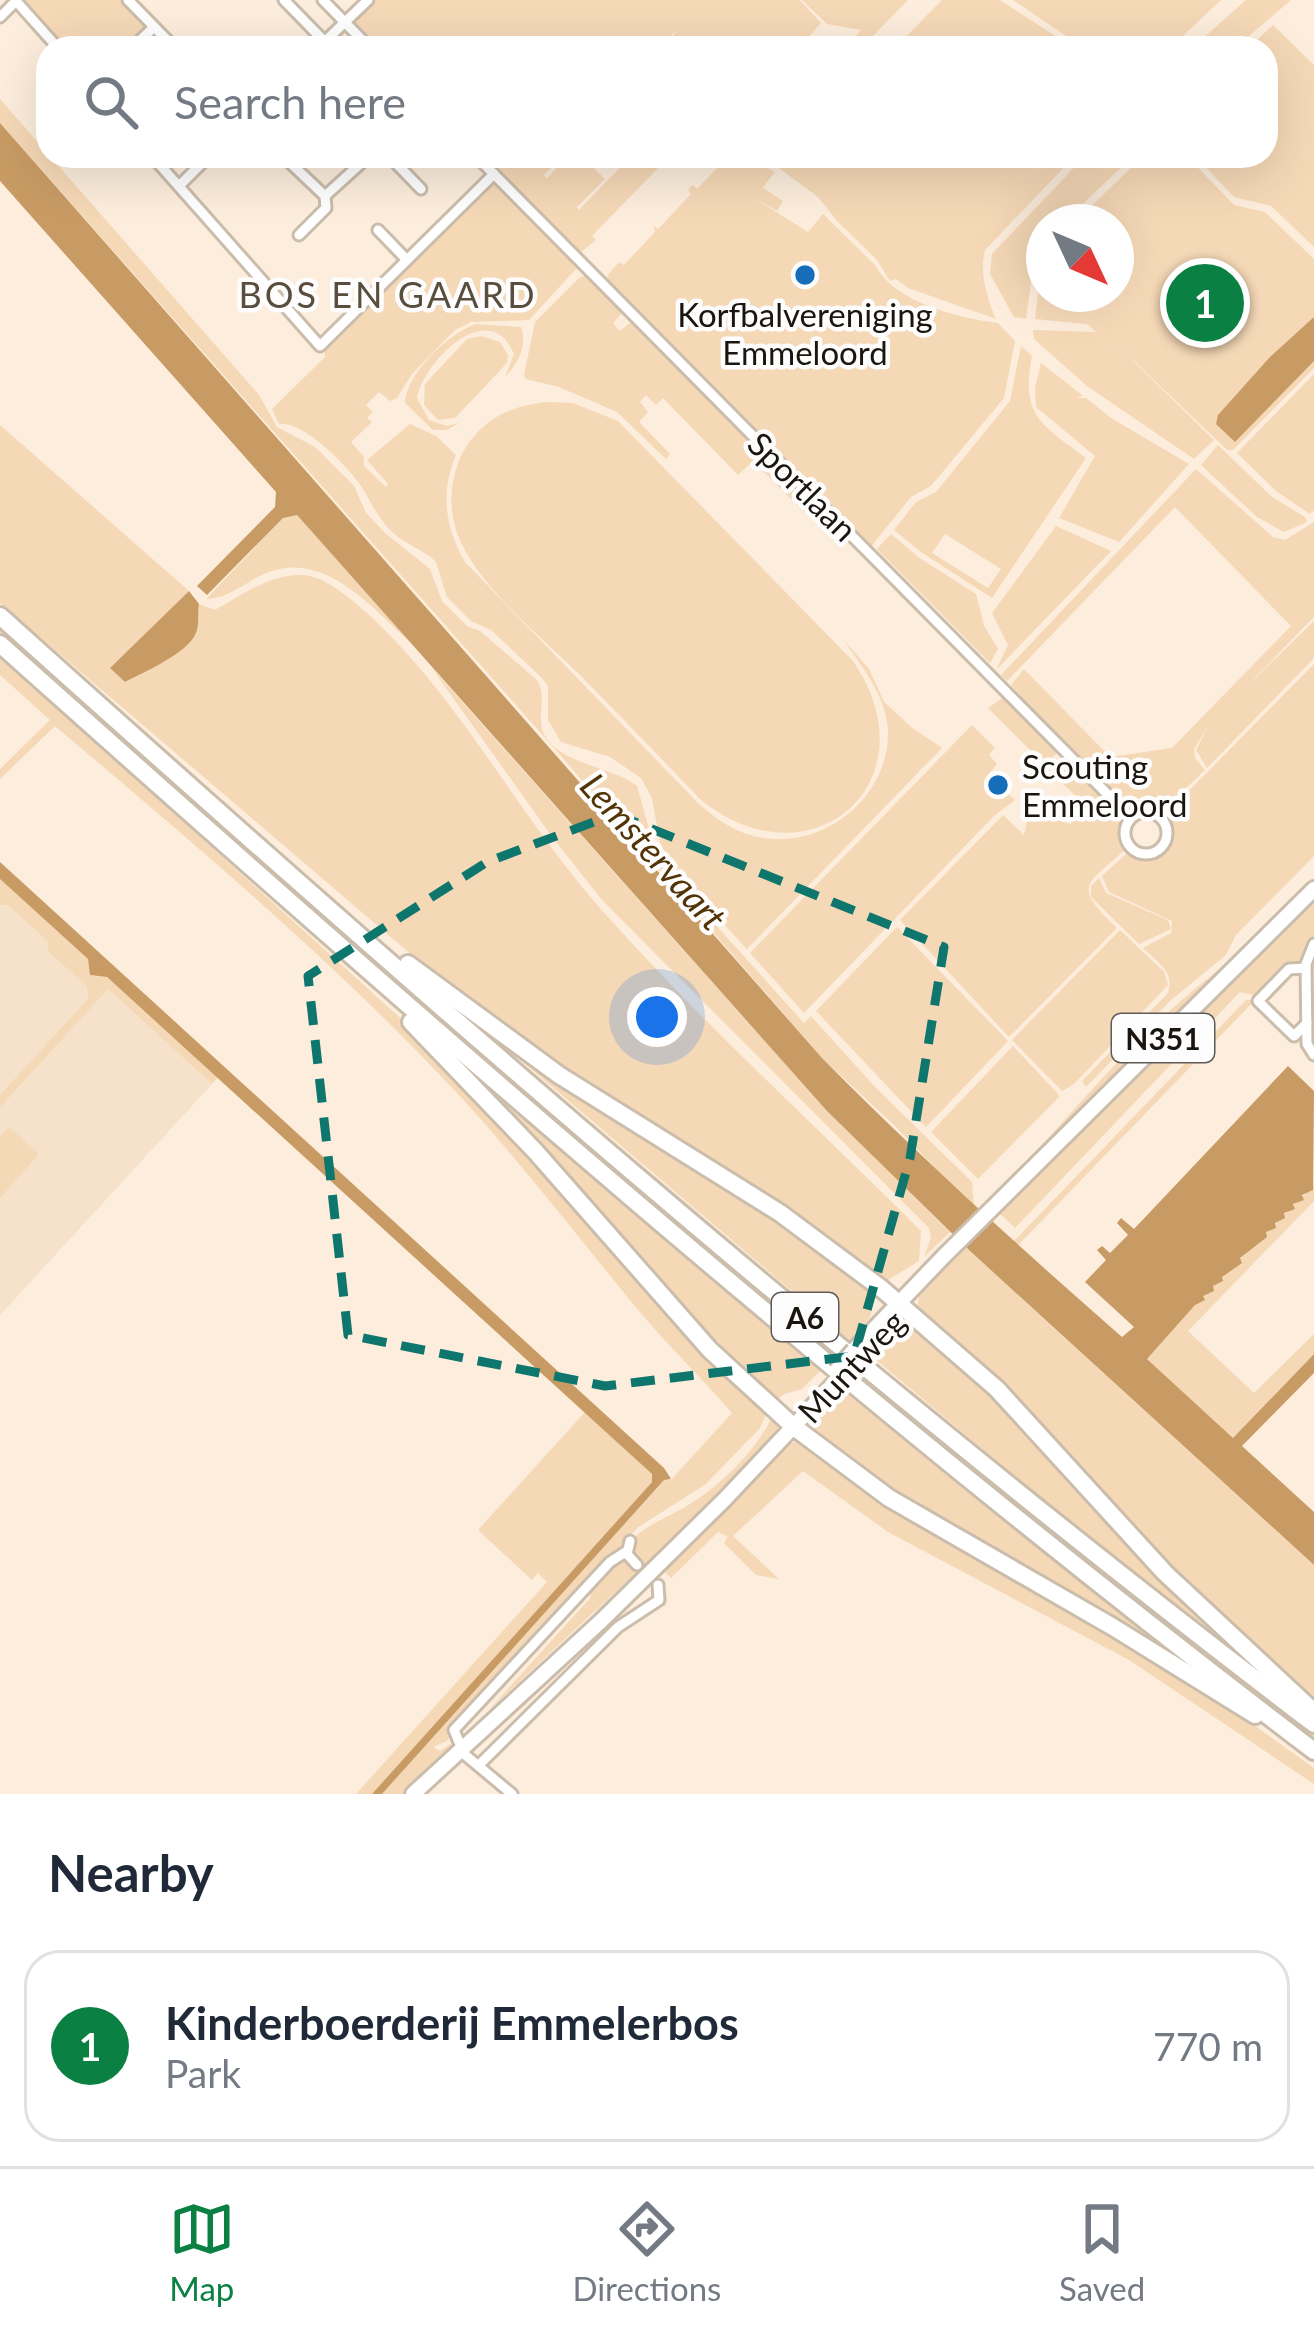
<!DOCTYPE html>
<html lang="en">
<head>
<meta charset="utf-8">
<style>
	body { margin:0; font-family:Lato,sans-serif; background:#f2f2f3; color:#1f2937 }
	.compass { position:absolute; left:1026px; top:204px; width:108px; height:108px; border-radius:50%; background:#fff; box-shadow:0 12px 48px #0002; rotate:134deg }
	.you { position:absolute; left:657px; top:1017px; width:42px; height:42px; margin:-30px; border:9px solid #fff; border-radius:50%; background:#1a73e8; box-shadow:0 0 0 18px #1a73e833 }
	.badge { display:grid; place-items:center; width:78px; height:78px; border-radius:50%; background:#0b8043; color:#fff; font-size:39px; font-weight:700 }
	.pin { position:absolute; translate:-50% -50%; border:6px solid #fff; box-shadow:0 3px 12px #0006 }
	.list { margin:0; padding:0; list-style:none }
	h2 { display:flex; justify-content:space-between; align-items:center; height:156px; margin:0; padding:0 48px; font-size:51px }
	h2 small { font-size:39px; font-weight:400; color:#747a83 }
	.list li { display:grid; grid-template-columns:78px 1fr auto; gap:36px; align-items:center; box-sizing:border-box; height:192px; margin:0 24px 24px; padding:0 24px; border:3px solid #e0e1e3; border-radius:36px }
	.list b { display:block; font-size:45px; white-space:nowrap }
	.list p { margin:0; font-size:39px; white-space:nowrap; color:#747a83 }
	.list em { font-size:39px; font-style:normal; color:#747a83 }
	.icon { flex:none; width:66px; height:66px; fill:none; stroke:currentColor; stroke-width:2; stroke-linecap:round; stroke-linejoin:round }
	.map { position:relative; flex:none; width:1314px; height:1794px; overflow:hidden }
	.search { position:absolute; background:#fff; box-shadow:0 12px 48px #0002; left:36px; right:36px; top:36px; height:132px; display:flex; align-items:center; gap:30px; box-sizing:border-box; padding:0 42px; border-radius:36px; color:#747a83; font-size:45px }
	.sheet { height:372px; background:#fff }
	nav { display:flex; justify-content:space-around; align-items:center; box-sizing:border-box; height:168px; border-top:3px solid #e0e1e3; background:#fff; font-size:33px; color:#747a83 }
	nav a { display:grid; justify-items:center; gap:6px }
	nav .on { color:#0b8043 }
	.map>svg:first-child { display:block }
	.built { fill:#f6e1ca }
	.green { fill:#f5d8b6; fill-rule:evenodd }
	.water { fill:#c89b64 }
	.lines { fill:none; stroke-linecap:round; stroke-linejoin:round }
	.minor-casing { stroke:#cbbdac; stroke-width:15 }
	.primary-casing { stroke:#cbbdac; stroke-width:20 }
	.motorway-casing { stroke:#cbbdac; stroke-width:22 }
	.minor { stroke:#fff; stroke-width:9 }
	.primary { stroke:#fff; stroke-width:14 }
	.motorway { stroke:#fff; stroke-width:16 }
	.primary-bridge-casing { stroke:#cbbdac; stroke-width:20; stroke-linecap:butt }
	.primary-bridge { stroke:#fff; stroke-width:14 }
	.marked { fill:none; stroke:#0f766e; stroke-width:9; stroke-dasharray:24 15; stroke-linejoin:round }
	.poi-dot { fill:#166ebb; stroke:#fdfdfd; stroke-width:4.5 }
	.labels { text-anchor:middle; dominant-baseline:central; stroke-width:9; stroke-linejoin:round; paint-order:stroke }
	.shield { fill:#fdfdfd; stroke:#5e5b56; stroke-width:3 }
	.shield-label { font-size:30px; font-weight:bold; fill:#1a150f }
	.poi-label { font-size:33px; fill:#1a150f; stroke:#fdfdfd }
	.street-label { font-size:33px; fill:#1a150f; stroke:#fdfdfd }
	.neighbourhood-label { font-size:36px; letter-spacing:3px; fill:#594d3e; stroke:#fdfdfd }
	.water-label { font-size:36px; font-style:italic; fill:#533406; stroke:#fdfdfd }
</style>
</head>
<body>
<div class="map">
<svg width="1314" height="1794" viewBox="0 0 1314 1794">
	<rect width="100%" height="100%" fill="#fceddc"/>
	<!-- built -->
	<polygon class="built" points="0,891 212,1084 0,1315"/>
	<!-- green -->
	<g class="green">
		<polygon points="20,0 124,0 147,28 127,48 62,48"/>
		<polygon points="373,0 800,0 821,23 807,39 816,48 672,48 670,41 677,29 667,40 669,48 380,48 353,22"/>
		<polygon points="802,0 908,0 863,46 855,38 861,30 827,24"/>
		<polygon points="942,0 1000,0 1074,48 895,48"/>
		<polygon points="1013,0 1221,0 1170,48 1084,48"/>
		<polygon points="1246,0 1291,0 1235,48 1192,48"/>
		<polygon points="1273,25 1314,65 1314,247 1271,206 1234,197 1195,156 1266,156 1266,48 1248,48"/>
		<path d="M0 99 259 395 277 427 315 447 354 486 366 513 385 533 430 569 442 601 467 626 480 631 537 680C548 698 535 718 545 736 562 765 611 766 637 786L658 861 804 1023 811 1016 875 1087 972 1182 974 1208 895 1126 822 1058 548 741 0 123Z"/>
		<polygon points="492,156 563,156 544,175 547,178 568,156 582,156 605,179 577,207 579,210 631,156 644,162 650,156 660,166 592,236 596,240 581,252 497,171 502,166"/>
		<path d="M729 156H746L775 172 760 191 763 188 783 201 777 211 755 199 808 232 823 214 876 266C895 303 960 318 998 323L1015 341 1004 398 931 486 911 497 869 549 609 284 607 276 619 262 624 265 655 232 653 225 658 229 691 194 688 190 692 185 697 189Z"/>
		<path d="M782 156H1075L985 250C979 274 987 297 996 319L908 288 896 279 890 281 877 260 838 222 818 197 776 166Z"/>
		<polygon points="1085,156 1133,156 1064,222 1044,222 1044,245 1033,267 1026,319 1014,317 990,274 992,254"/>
		<polygon points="1143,156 1187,156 1234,205 1265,212 1314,259 1314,368 1233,450 1227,450 1108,336 1214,440 1194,459 1087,386 1034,339 1033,330 1096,332 1087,324 1035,319 1041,270 1044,262 1044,294 1116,294 1116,222 1075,222"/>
		<path d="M492 182 577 268 529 320 471 322 455 330 412 374 397 398 390 401 379 392 366 405 373 412 367 418 372 422 351 442 364 457V466L386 487 388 484 367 460 410 424 436 436 456 455C440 493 445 527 465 562L698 803C714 817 732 831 754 836 820 853 890 799 888 730 886 694 861 667 844 640L869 669 884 702 911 727 942 748 747 949 663 859 652 798 641 778 610 757 561 742 548 720V686L541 677 491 630 471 621 447 597 436 562C424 550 409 546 397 536 378 521 372 502 359 483 343 462 303 421 279 424L272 409 325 357 324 345 330 340 335 339Z"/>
		<polygon points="589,275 619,303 623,312 613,323 620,331 632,321 746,438 817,503 808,516 753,461 738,475 663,398 656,405 646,395 640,402 648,412 639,422 670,454 666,459 617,412 559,387 526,379 524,375 535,322 580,277"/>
		<path d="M476 324 521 327C528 344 518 364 505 377L514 354C489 295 424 362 417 398L429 420 447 426 459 423 447 430H433L405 403C406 374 449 333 476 324Z"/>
		<polygon points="481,336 500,342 508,355 507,363 455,418 438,420 424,405 425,384 467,339"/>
		<path d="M1021 346 1032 356C1020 416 1042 425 1086 458L992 598 921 552 894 530 916 502 936 492 1010 401ZM945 534 1001 569 988 588 932 553Z"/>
		<polygon points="1041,363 1083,396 1076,398 1086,398 1111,418 1189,464 1119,542 1059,518 1095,456 1036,407 1035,388"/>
		<polygon points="1314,374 1314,510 1310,514 1276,491 1237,453"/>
		<path d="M546 402 573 403 618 421 853 661C935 781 812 889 701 800 660 757 619 715 578 673 540 636 475 583 457 533 448 507 450 477 463 452 482 419 510 406 546 402Z"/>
		<path d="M0 425 189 591 110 668 125 682C141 673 187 652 193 635 197 626 196 614 199 604L215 610C247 592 287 562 324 581 354 598 377 622 400 646 475 727 526 824 599 907 700 1021 814 1124 921 1231L919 1261 883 1283 795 1214 628 1111 447 985 0 603Z"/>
		<polygon points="1218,445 1272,497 1305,517 1307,522 1284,532 1257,517 1201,465"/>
		<polygon points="1196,469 1273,537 1285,540 1314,522 1314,617 1242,691 1314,621 1314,658 1207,768 1196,750 1208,726 1194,749 1195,758 1205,770 1163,810 1133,812 1106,790 1011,685 1024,669 1110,757 1172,748 1291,626 1175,507 1007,681 1001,675"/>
		<path d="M293 515H297L409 641C369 605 324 550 266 573 245 582 230 598 206 599L283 518Z"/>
		<polygon points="1056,526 1111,551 996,670 1008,645 992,613"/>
		<polygon points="891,534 918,557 976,594 984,626 998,649 990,663 877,549"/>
		<polygon points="0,623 296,887 1314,1731 1314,1744 1014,1510 586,1152 0,637"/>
		<path d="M0 656 407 1024 767 1412 760 1428 706 1484 637 1528 483 1698 456 1721 447 1741 433 1747 440 1751 452 1743 451 1754 410 1794H382L665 1479 670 1481 732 1413C700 1376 665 1343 634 1305 570 1227 510 1148 440 1075 321 950 186 837 55 726L0 779V769L50 720 0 675Z"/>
		<path d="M1314 664V856L1236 935 1226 955 1171 1000 1086 1087 1082 1081 1167 994C1177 973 1157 962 1143 948L1171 933 1172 921 1109 892 1102 876 1127 853C1165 856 1168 850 1166 814Z"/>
		<polygon points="431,667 827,1111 950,1232 924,1257 931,1238 929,1228 602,900 553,838"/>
		<polygon points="1007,695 1058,751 1046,766 988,708"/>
		<polygon points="972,725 995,748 989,755 997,764 988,775 1015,800 994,816 804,1013 750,953"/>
		<path d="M1066 757 1124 815 1126 849C1085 886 1072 885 1117 928L1009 1037 900 920 1003 815 1024 835 1027 822 1039 815 1071 824 1077 797 1050 772Z"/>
		<polygon points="1099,878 1106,893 1168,920 1171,929 1139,944 1091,897 1091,886"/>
		<polygon points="0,879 88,959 93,976 107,977 218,1077 212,1084 108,989 0,1107 0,1095 88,999 87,986 48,951 48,941 8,905 0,905"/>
		<polygon points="1314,894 1314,939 1305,949 1301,964 1258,996 1240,992 1015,1228 998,1212"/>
		<polygon points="897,927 1008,1041 926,1127 816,1011"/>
		<polygon points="1120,930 1164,972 1168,985 1074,1084 1062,1091 1012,1040"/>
		<path d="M1235 958 996 1196C1072 1114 1143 1023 1235 958Z"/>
		<polygon points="434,986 761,1201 877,1289 870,1317 850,1341"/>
		<polygon points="1246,1000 1255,1000 1028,1235 1017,1246 1013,1242"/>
		<polygon points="1013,1046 1060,1096 978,1179 931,1132"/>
		<polygon points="441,1047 823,1368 802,1389 784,1394 775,1402 735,1369"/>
		<polygon points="9,1127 39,1154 0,1198 0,1137"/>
		<polygon points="1314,1185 1314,1201 1188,1331 1254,1393 1314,1334 1314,1354 1233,1438 1147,1359 1203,1296"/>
		<polygon points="965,1247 1314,1565 1314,1702 1235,1634 917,1310 919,1297"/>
		<polygon points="901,1316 968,1366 1271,1681 1030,1489 868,1353"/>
		<polygon points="840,1383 979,1499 1205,1678 939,1524 814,1438 803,1423"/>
		<polygon points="585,1412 652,1474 652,1482 372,1794 356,1794 547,1582 538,1573 532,1580 478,1530"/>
		<path d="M774 1412 779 1424 774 1435 646 1569 633 1558V1539C650 1522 670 1517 690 1504 722 1484 760 1447 774 1412Z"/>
		<polygon points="800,1440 995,1566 1219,1700 1314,1768 1314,1784 1129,1660 888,1532 803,1471 733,1536 779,1579 756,1575 724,1543 728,1537 718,1532 671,1578 665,1572 653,1575 787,1445"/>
		<polygon points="621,1558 639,1570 488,1711 591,1597 588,1593"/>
	</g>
	<!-- water -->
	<g class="water">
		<path d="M0 123 822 1058C918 1155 1019 1247 1122 1337L1134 1327 1085 1282 1106 1260 1097 1250 1102 1246 1110 1253 1128 1235 1117 1223 1121 1218 1134 1229 1288 1066 1314 1091 1313 1190 1302 1195 1304 1200 1293 1204 1295 1209 1284 1213 1285 1218 1275 1223 1276 1228 1266 1232 1267 1237 1240 1258 1242 1263 1222 1277 1223 1281 1213 1286 1214 1291 1203 1296 1205 1300 1195 1305 1147 1359 1233 1438 1314 1354V1373L1242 1446 1314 1512V1565L971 1252 827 1111 297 515 283 518 207 595 197 586 275 507 276 492 0 181Z"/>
		<polygon points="1314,317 1314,361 1235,442 1216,424 1218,415 1270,357"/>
		<path d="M189 591 199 604C197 613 200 623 196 633 188 653 144 672 125 682L110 668Z"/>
		<polygon points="0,862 664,1468 671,1479 664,1480 382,1794 372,1794 652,1482 652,1474 107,977 90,975 88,959 0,879"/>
	</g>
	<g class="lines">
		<defs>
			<g id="minor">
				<polyline points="128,0 175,48"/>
				<polyline points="284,0 325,42"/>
				<polyline points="323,0 370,48"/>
				<polyline points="0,17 16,1 58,48"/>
				<polyline points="132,48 154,27"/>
				<polyline points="318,48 368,0"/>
				<polyline points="152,156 320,346 494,174"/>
				<polyline points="283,156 325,196 326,208 299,235"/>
				<polyline points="389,156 421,189"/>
				<polyline points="476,156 1130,817"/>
				<polyline points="179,186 209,156"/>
				<polyline points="325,196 369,156"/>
				<polyline points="378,230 407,260"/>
				<circle cx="1146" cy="833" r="21"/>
				<polyline points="1314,944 1306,964 1307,1044 1314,1055"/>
				<polyline points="1306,968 1289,969 1258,1001 1294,1036 1307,1023"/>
				<polyline points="630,1541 627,1554 637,1565"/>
				<polyline points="480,1764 618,1627 659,1600 658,1585"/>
				<polyline points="512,1794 464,1754 454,1730 610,1562 627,1551"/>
			</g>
			<g id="primary">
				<polyline points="854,1350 944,1256 1314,889"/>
				<polyline points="413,1794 601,1621 725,1499 842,1375"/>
			</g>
			<g id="motorway">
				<path d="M0 616C426 999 858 1377 1314 1724"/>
				<path d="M0 644C427 1026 858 1404 1314 1751"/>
				<polyline points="408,964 559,1075 780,1213 882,1289 997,1389 1165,1573 1313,1711"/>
				<polyline points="411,1022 535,1151 710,1350 794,1427 889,1498 1113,1627 1255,1715"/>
			</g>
		</defs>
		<!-- minor casing -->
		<use href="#minor" class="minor-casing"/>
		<!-- primary casing -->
		<use href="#primary" class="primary-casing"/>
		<!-- motorway casing -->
		<use href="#motorway" class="motorway-casing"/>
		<!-- minor -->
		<use href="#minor" class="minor"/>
		<!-- primary -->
		<use href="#primary" class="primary"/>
		<!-- motorway -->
		<use href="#motorway" class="motorway"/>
		<defs>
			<polyline id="primary-bridge" points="836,1371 854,1350"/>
		</defs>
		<!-- primary-bridge casing -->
		<use href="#primary-bridge" class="primary-bridge-casing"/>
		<!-- primary-bridge -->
		<use href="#primary-bridge" class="primary-bridge"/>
	</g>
	<!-- marked area -->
	<path class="marked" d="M615 814 944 947 910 1158 854 1356 605 1386 348 1335 308 976 487 862Z"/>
	<!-- markers -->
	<g class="poi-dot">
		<circle cx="805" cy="275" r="12"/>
		<circle cx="998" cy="785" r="12"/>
	</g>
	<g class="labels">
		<!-- shield labels -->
		<g class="shield">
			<rect x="1112" y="1014" width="102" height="48" rx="9"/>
			<rect x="772" y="1293" width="66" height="48" rx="9"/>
		</g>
		<g class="shield-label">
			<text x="1163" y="1038">N351</text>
			<text x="805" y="1317">A6</text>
		</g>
		<!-- poi labels -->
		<g class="poi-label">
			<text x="805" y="314">Korfbalvereniging<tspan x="805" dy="38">Emmeloord</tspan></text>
			<text x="1022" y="766" text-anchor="start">Scouting<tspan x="1022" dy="38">Emmeloord</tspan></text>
		</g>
		<!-- street labels -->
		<g class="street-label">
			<text transform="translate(803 486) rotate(45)">Sportlaan</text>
			<text transform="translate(851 1366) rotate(-47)">Muntweg</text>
		</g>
		<!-- neighbourhood labels -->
		<g class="neighbourhood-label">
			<text x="388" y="294">BOS EN GAARD</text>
		</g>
		<!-- water labels -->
		<g class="water-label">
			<text transform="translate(654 851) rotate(48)">Lemstervaart</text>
		</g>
	</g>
</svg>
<svg class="compass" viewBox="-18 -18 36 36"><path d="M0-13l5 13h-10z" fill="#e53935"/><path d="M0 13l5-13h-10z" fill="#747a83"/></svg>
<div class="you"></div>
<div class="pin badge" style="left:1205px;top:303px">1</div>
<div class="search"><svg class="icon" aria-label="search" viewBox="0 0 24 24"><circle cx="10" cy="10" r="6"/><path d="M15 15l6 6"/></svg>Search here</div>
</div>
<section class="sheet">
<h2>Nearby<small></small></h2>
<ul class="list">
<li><span class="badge">1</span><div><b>Kinderboerderij Emmelerbos</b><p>Park</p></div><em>770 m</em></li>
</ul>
</section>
<nav>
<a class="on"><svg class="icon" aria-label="map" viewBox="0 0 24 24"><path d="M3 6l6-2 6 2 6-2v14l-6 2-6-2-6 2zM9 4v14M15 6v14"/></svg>Map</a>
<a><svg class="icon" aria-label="directions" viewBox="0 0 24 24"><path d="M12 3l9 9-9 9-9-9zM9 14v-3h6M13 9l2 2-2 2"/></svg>Directions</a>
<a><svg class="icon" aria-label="saved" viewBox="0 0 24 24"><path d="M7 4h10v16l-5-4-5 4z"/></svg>Saved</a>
</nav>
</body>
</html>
